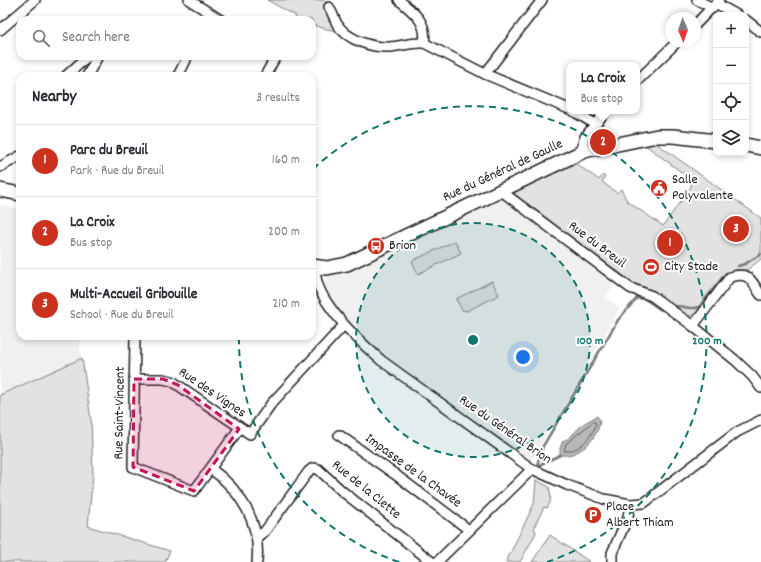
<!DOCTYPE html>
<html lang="en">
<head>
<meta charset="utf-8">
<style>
	body { margin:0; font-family:Dekko,sans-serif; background:#f7f7f7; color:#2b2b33 }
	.controls { position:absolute; right:12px; top:12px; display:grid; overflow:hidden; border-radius:8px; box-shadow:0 2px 6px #0003 }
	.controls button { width:36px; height:36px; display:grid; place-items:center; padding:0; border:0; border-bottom:1px solid #e1e1e2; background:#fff; color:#2b2b33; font:20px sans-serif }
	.compass { position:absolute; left:665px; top:12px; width:36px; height:36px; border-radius:50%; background:#fff; box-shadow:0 2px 6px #0003; rotate:178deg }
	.you { position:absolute; left:523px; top:357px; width:14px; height:14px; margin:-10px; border:3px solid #fff; border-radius:50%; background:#1a73e8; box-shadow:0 0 0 6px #1a73e833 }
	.badge { display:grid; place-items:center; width:26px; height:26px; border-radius:50%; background:#c8321e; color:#fff; font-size:13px; font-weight:700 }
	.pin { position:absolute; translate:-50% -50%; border:2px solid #fff; box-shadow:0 1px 4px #0006 }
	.popup { position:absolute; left:566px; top:62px; width:74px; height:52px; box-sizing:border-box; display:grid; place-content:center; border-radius:8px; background:#fff; filter:drop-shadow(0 1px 3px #0005); font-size:13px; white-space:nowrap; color:#7c7c81 }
	.popup b { font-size:15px; color:#2b2b33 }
	.popup::after { content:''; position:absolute; left:50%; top:100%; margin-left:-8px; border:8px solid transparent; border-top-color:#fff }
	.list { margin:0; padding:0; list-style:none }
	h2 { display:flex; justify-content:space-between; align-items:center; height:52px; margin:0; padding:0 16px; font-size:17px }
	h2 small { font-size:13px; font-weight:400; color:#7c7c81 }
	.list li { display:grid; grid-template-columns:26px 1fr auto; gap:12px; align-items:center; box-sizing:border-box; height:72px; padding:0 16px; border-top:1px solid #e1e1e2 }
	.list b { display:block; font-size:15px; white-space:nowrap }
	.list p { margin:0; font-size:13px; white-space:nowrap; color:#7c7c81 }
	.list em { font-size:13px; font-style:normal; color:#7c7c81 }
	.icon { flex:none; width:22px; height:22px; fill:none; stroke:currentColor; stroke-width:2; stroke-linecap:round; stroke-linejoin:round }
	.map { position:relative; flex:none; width:761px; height:562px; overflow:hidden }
	.search { position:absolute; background:#fff; box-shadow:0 2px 6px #0003; left:16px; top:16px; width:300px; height:44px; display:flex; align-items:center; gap:10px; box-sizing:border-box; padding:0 14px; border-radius:12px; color:#7c7c81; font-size:15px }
	.panel { position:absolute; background:#fff; box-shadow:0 2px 6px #0003; left:16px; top:72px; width:300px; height:268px; border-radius:12px }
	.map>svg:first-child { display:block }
	.built { fill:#f0f0f0 }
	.green { fill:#e2e2e2; stroke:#7f7f7f }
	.water { fill:#b8b8b8; stroke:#7a7a7a }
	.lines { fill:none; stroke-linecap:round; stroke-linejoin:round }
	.shore { stroke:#5a5a5a; stroke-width:1 }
	.stream { stroke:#7a7a7a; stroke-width:2.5 }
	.street-casing { stroke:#1c1c1c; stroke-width:12 }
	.secondary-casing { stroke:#1c1c1c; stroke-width:16 }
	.street { stroke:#fff; stroke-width:9 }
	.secondary { stroke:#fff; stroke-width:13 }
	.marked { fill:#c2185b; fill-opacity:0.2; stroke:#c2185b; stroke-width:3; stroke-dasharray:8 5; stroke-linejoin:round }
	.ring { fill:none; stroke:#0f766e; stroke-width:2; stroke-dasharray:7 5 }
	.labels { text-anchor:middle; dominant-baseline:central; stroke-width:4; stroke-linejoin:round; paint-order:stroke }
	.street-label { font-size:14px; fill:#1c1c1c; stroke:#fff }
	.poi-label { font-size:14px; fill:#1c1c1c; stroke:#fff; text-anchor:start }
	.centre { fill:#0f766e; stroke:#fff; stroke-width:2 }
	.ring-label { font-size:12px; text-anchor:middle; font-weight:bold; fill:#0f766e; stroke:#fff; stroke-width:4; stroke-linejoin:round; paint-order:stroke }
</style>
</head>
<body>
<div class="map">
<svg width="761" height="562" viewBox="0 0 761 562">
	<rect width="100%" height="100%" fill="#fff"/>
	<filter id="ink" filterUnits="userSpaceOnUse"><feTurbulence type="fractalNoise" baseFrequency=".025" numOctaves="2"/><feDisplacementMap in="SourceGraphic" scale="8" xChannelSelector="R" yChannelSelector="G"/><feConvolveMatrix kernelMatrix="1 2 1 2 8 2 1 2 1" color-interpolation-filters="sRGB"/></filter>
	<g filter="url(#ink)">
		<!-- built -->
		<g class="built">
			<polygon points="500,194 617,282 605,297 620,308 570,396 530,462 472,417 413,380 370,346 334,304 323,281 325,277 329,274"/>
			<polygon points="0,205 20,209 20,336 79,336 83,374 0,408"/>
		</g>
		<!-- green -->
		<g class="green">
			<path d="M267 0H325C329 6 333 15 328 21L336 29 331 30 312 25V20H294L296 16Z"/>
			<polygon points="656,143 761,218 761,259 747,270 735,270 696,313 690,316 684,315 654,291 633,283 510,191 575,163 599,180 603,175 605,177 602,182 617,193 621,189 627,201 663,226 691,187 691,183 688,181 689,178 644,144"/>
			<polygon points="455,241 461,253 418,274 412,261"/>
			<polygon points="492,281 499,295 467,311 462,310 456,299"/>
			<polygon points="82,358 91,420 93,474 88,526 170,551 165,562 0,562 0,395"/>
			<path d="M536 480 549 487C551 496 552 501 547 508L544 507 534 527 536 533 520 562H506L534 504Z"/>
			<polygon points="550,535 590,562 532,562"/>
		</g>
		<!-- water -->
		<path class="water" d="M597 416 600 420C599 438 579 458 560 455V448L563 441 569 438 583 424Z"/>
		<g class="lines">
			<!-- shore -->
			<path class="shore" d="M593 422H595L596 424C592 437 579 452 564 451L566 444Z"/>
			<!-- stream -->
			<g class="stream">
				<polyline points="738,266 745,264 761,254"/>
				<path d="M673 307C682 304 690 311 699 307L726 273"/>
				<polyline points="537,465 543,446 618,320 637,298 645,299 661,310"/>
				<polyline points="537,466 560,455"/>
			</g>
			<defs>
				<g id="street">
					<polyline points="189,0 221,20"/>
					<path d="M399 0C413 12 428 22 424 43"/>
					<polyline points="697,0 713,8"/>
					<polyline points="717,4 737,15"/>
					<path d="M329 7C332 12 334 18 337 24 347 40 372 48 390 47 401 46 412 42 424 43L485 74 569 109"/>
					<polyline points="746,20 761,32"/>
					<polyline points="695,25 719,0"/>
					<polyline points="0,30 35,0"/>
					<polyline points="485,74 542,0"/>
					<polyline points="66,76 88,56"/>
					<polyline points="87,76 98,56"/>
					<polyline points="178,76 186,60 186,56"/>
					<polyline points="265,76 276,56"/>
					<polyline points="637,81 677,42"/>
					<polyline points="573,111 595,124"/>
					<polyline points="584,151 582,146 585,137 606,111"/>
					<polyline points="0,167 20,156"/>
					<polyline points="500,190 630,288 652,296 693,326 735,360 752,376 761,388"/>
					<path d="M316 267C311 298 360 342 382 361L532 469 567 485 604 499 630 504 644 503 737 432 761 420"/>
					<path d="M693 326 730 277C750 271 751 281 761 295"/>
					<polyline points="135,336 133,467 194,491 239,429"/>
					<polyline points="134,379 163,379 172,381 250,434 271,404 344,325"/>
					<polyline points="339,435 396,475 469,530"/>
					<path d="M211 469C241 490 261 524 257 562"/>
					<polyline points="257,537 265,531 309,471 313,468 318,469 342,491 432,562"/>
					<polyline points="437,562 532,469"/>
					<polyline points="612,562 612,553 628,517 630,504"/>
				</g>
				<g id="secondary">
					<polyline points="746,145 761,148"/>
					<polyline points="0,190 20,194"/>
					<polyline points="312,266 327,268 347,264 584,151 657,136 673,136 716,141"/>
				</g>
			</defs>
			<!-- street casing -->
			<use href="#street" class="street-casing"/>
			<!-- secondary casing -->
			<use href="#secondary" class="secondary-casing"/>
			<!-- street -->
			<use href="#street" class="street"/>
			<!-- secondary -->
			<use href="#secondary" class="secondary"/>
		</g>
	</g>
	<!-- marked area -->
	<path class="marked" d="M134 379H163L178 385 239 429 194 491 133 467Z"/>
	<!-- distance rings -->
	<circle cx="473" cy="340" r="117" fill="#0f766e" fill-opacity=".12"/>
	<g class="ring">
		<circle cx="473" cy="340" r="117"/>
		<path d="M399 562A234 234 0 0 1 239 338M313 169A234 234 0 1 1 547 562"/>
	</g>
	<!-- icons -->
	<defs>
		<symbol id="civic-disc" viewBox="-11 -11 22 22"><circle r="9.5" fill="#c8321e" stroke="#fff"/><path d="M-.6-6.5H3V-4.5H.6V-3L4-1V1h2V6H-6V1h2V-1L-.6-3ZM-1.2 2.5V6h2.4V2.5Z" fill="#fff"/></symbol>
		<symbol id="bus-disc" viewBox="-11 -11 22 22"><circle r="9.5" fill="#c8321e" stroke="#fff"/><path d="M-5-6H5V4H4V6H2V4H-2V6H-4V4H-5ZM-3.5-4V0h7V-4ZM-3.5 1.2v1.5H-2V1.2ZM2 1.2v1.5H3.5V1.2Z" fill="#fff"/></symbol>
		<symbol id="stadium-disc" viewBox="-11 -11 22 22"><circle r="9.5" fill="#c8321e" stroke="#fff"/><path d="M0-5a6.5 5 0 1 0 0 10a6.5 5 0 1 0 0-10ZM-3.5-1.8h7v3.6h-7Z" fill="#fff"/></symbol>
		<symbol id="parking-disc" viewBox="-11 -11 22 22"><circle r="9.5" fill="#c8321e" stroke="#fff"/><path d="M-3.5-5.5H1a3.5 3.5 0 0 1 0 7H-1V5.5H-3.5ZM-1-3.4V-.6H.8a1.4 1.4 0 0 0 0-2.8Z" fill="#fff"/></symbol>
	</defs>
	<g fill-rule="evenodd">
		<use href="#civic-disc" x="649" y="178" width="20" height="20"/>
		<use href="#bus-disc" x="366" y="236" width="20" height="20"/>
		<use href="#stadium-disc" x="641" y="257" width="20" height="20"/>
		<use href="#parking-disc" x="583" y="505" width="20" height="20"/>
	</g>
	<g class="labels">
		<!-- street labels -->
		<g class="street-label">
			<text transform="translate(503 171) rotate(-25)">Rue du Général de Gaulle</text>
			<text transform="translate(597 245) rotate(37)">Rue du Breuil</text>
			<text transform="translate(212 393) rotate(34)">Rue des Vignes</text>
			<text transform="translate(120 413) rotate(-89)">Rue Saint-Vincent</text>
			<text transform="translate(505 430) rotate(35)">Rue du Général Brion</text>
			<text transform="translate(413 471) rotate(36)">Impasse de la Chavée</text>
			<text transform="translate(366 490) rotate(39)">Rue de la Clette</text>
		</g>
		<!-- poi labels -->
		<g class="poi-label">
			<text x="672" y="180">Salle<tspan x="672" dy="16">Polyvalente</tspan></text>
			<text x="389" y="246">Brion</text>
			<text x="664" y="267">City Stade</text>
			<text x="606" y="507">Place<tspan x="606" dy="16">Albert Thiam</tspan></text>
		</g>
	</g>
	<circle cx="473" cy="340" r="6" class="centre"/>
	<g class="ring-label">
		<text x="590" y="344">100 m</text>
		<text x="707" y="344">200 m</text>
	</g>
</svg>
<div class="controls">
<button>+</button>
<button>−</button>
<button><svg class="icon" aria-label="locate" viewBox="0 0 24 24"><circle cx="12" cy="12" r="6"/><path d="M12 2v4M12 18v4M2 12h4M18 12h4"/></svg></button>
<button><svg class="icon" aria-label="layers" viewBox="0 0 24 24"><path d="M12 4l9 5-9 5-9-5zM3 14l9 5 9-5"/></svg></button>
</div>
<svg class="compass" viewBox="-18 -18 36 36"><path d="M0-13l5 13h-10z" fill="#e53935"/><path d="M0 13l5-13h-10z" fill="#7c7c81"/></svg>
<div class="you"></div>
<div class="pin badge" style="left:670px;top:243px">1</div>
<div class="pin badge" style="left:603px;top:142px">2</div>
<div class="popup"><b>La Croix</b>Bus stop</div>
<div class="pin badge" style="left:736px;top:229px">3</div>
<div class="search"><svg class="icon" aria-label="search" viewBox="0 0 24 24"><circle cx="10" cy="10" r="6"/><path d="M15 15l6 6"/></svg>Search here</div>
<section class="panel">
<h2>Nearby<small>3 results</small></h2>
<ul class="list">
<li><span class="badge">1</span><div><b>Parc du Breuil</b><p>Park · Rue du Breuil</p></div><em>160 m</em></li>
<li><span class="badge">2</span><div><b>La Croix</b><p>Bus stop</p></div><em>200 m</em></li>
<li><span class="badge">3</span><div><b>Multi-Accueil Gribouille</b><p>School · Rue du Breuil</p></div><em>210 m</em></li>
</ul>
</section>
</div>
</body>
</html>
